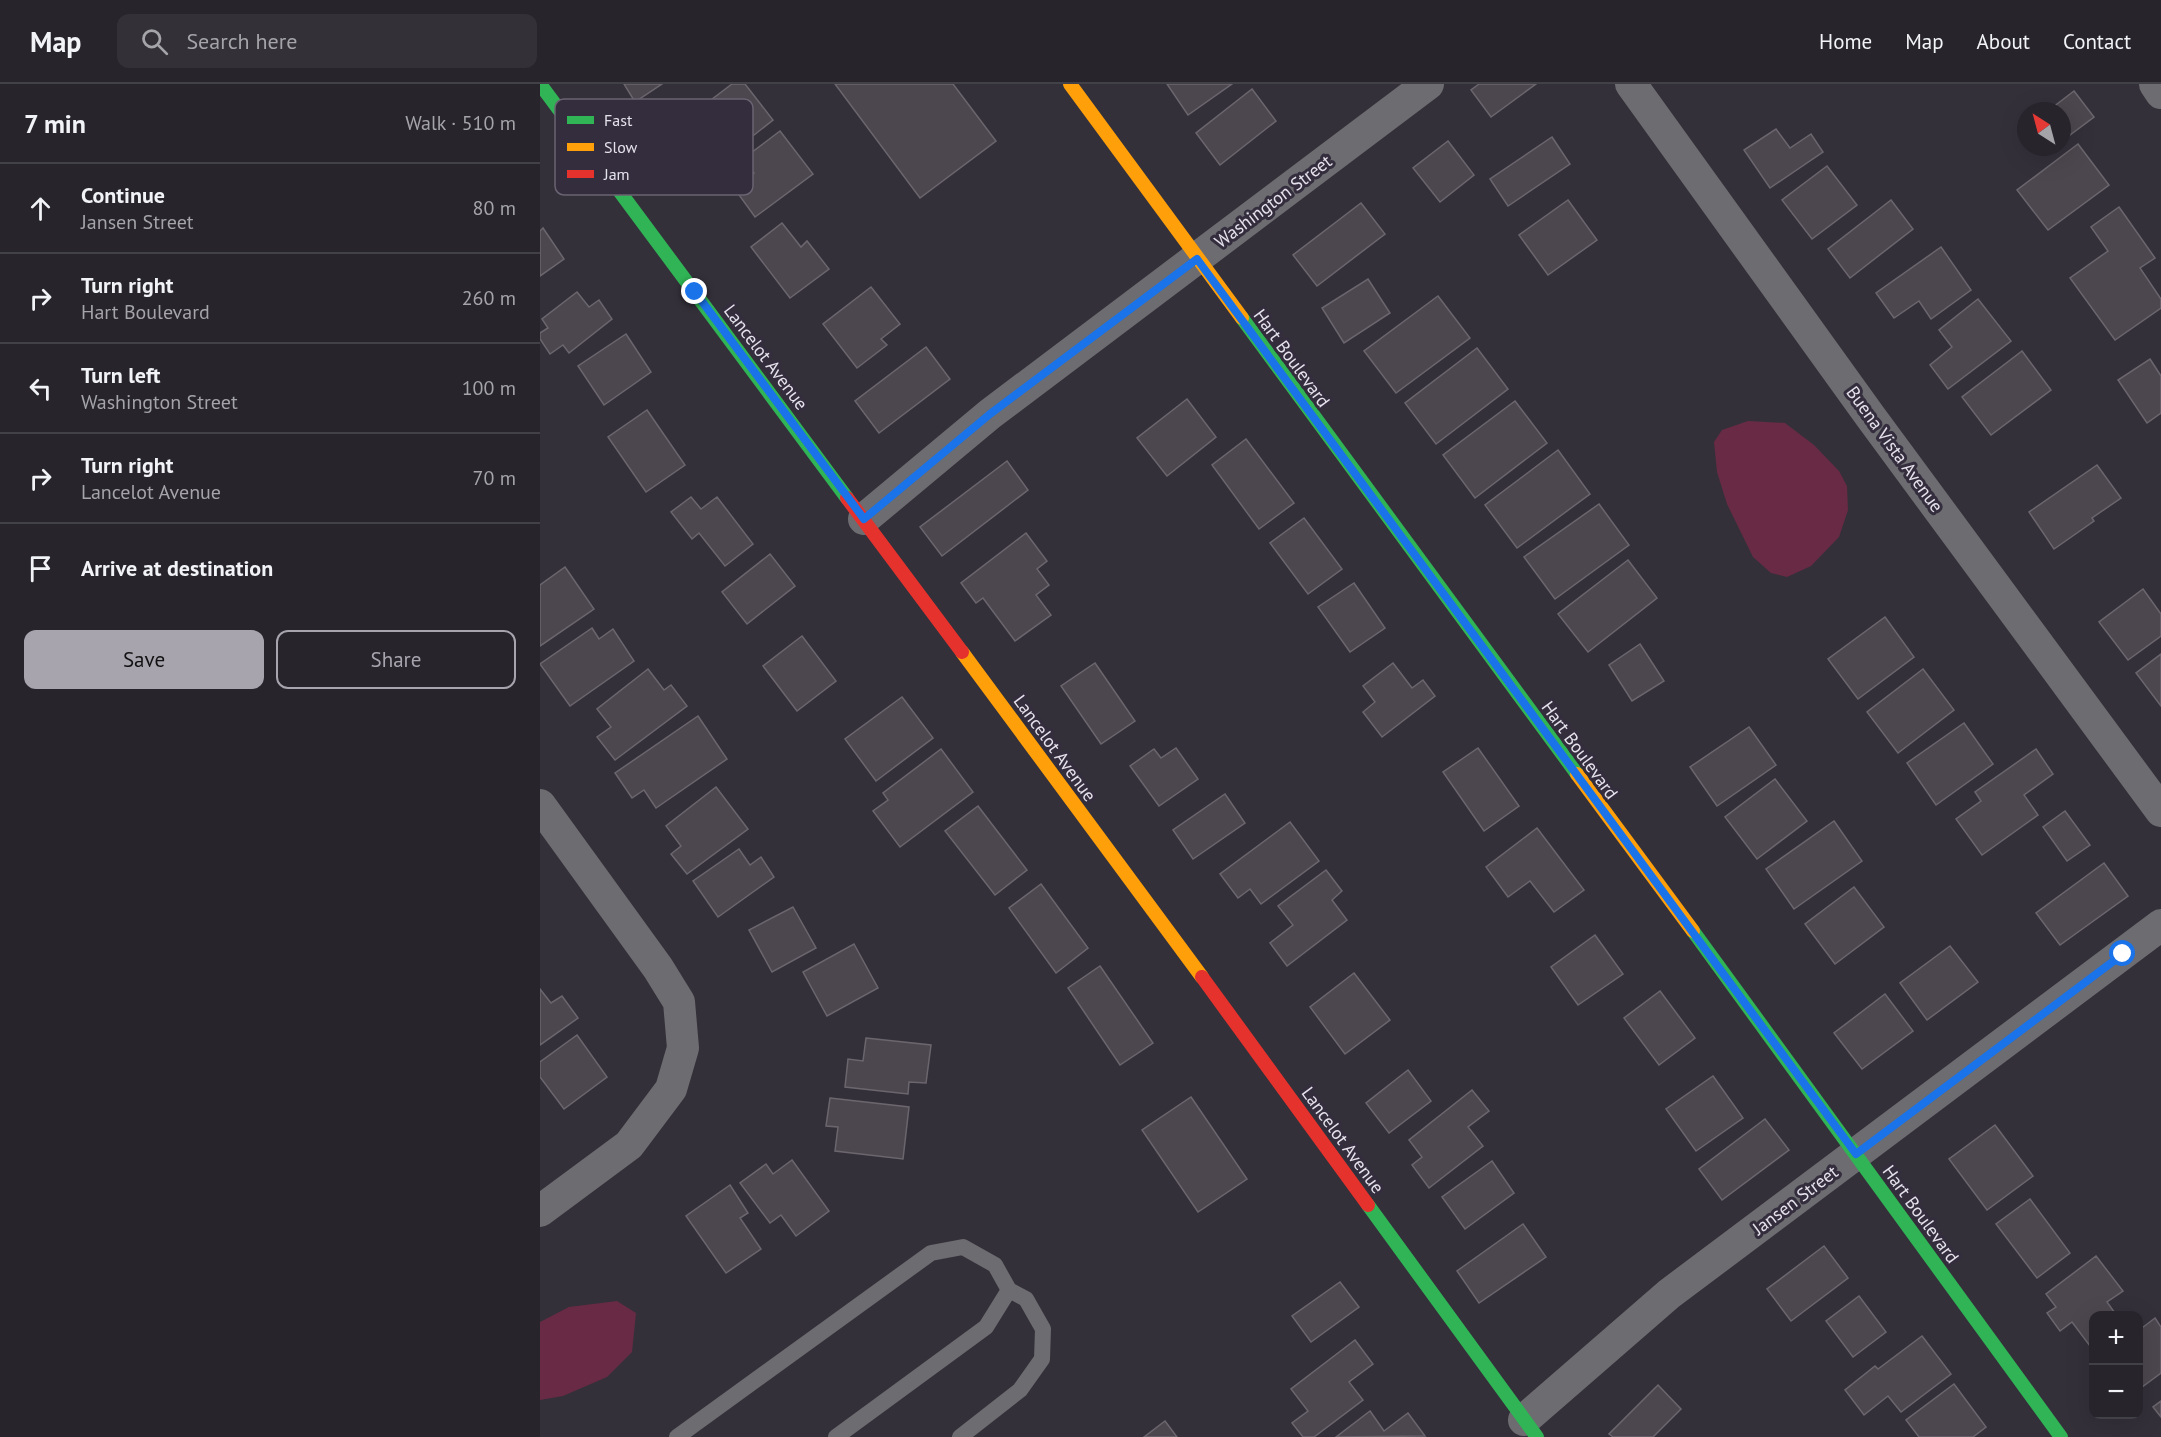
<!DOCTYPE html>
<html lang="en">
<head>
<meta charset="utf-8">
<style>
	body { margin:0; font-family:"PT Sans",sans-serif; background:#333038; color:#f1f3f6 }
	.controls { position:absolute; right:18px; bottom:18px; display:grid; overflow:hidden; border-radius:12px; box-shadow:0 6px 24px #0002 }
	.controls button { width:54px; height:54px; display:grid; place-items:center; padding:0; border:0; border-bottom:2px solid #434148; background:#27242c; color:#f1f3f6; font:30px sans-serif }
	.compass { position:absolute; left:1477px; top:18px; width:54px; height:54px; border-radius:50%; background:#27242c; box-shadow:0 6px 24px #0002; rotate:324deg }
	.stop { position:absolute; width:18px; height:18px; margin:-14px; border:4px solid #1a73e8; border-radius:50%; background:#fff }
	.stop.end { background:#1a73e8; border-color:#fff; box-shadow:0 2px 6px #0008 }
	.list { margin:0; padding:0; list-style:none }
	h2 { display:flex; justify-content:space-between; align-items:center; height:78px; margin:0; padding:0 24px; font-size:26px }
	h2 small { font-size:20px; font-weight:400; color:#a4a4a9 }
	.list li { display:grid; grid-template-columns:39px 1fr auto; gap:18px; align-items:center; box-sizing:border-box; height:90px; padding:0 24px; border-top:2px solid #434148 }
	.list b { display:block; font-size:22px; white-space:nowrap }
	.list p { margin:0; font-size:20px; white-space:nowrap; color:#a4a4a9 }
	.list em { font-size:20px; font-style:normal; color:#a4a4a9 }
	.actions { display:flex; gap:12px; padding:18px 24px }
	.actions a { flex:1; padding:14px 0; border:2px solid #a8a4ae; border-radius:12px; text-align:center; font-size:21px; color:#a8a4ae }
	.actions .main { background:#a8a4ae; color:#111 }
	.icon { flex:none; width:33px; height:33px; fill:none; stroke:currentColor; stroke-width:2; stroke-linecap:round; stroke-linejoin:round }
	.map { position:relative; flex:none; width:1621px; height:1353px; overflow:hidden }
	header { display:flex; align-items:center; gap:36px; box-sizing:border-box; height:84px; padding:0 30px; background:#27242c; border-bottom:2px solid #434148 }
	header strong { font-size:28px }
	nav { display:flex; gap:33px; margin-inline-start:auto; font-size:21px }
	.search { width:420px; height:54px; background:#333038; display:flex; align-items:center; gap:15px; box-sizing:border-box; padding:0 21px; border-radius:12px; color:#a4a4a9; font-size:22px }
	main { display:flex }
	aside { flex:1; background:#27242c }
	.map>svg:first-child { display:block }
	.green { fill:#682a44 }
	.building { fill:#4c474e; stroke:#6b666e; stroke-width:1.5 }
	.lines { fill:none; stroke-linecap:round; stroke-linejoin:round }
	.lane { stroke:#6d6c70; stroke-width:16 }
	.street { stroke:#6d6c70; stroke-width:32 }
	.fast { stroke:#30b455; stroke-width:14 }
	.slow { stroke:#ff9f0a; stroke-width:14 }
	.jam { stroke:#e5322d; stroke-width:14 }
	.route { stroke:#1a73e8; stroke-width:8 }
	.labels { text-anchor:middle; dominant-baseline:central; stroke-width:6; stroke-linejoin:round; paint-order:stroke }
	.street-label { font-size:18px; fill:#e6e2ec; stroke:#332d3d }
	.key { fill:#332d3d; stroke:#696372; stroke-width:1.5 }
	.key-label { font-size:16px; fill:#e6e2ec }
</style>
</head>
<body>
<header>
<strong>Map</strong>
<div class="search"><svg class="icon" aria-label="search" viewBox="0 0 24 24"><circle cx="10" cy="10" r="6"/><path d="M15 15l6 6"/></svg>Search here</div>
<nav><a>Home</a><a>Map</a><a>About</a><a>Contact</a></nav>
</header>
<main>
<aside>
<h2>7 min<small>Walk · 510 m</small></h2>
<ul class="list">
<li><svg class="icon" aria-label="ahead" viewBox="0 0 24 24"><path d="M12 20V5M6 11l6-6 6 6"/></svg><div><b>Continue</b><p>Jansen Street</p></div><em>80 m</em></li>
<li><svg class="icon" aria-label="right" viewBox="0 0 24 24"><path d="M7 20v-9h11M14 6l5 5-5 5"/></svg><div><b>Turn right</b><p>Hart Boulevard</p></div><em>260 m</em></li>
<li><svg class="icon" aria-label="left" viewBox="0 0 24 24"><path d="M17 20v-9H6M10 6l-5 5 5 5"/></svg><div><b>Turn left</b><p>Washington Street</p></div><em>100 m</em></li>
<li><svg class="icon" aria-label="right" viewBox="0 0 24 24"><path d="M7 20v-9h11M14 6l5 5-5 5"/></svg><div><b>Turn right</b><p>Lancelot Avenue</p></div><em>70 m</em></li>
<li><svg class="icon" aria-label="arrive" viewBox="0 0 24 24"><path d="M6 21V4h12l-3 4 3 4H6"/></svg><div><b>Arrive at destination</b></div></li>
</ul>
<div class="actions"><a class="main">Save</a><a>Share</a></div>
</aside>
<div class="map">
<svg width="1621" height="1353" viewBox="0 0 1621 1353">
	<rect width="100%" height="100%" fill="#34303a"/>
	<!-- green -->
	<g class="green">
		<polygon points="1208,337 1245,339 1274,361 1299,387 1307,402 1308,426 1299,453 1271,482 1247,493 1231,489 1213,473 1187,420 1177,388 1174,358 1182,346"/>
		<polygon points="77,1217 96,1229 92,1268 67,1293 23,1312 0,1316 0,1238 29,1223"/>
	</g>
	<!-- building -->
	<g class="building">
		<polygon points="84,0 122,0 95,18"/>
		<polygon points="192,0 205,0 233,36 195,66 180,47 161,62 142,38"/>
		<polygon points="295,0 413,0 456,57 380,114"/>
		<polygon points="627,0 692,0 648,31"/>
		<polygon points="939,0 996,0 951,33 931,6"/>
		<polygon points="712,5 736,37 680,81 656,49"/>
		<polygon points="1534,7 1554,33 1522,57 1522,27 1508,27"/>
		<polygon points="1236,45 1250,64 1271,50 1283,68 1230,104 1204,66"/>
		<polygon points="240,47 273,90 215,133 194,104 214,89 203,75"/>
		<polygon points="1012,53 1030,80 968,122 950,95"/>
		<polygon points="908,57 934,91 900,118 873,84"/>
		<polygon points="1538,60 1569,101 1508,146 1477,106"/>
		<polygon points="1287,82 1317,121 1272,155 1242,116"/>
		<polygon points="1028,116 1057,156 1008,191 979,151"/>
		<polygon points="1351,116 1373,145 1310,194 1288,165"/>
		<polygon points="821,119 845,150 777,202 753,171"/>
		<polygon points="1579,123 1615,174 1600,184 1621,215 1621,224 1575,256 1530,194 1568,167 1551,143"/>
		<polygon points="242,139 261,163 267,157 289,185 250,214 211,163"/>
		<polygon points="3,144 24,175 0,192 0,147"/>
		<polygon points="1401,163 1431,206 1391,235 1379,217 1354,234 1336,209"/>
		<polygon points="828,195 850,229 804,259 782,224"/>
		<polygon points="331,203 360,240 341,255 347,261 317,284 283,240"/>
		<polygon points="37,208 49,223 59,216 72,235 29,269 23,261 10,270 0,255 0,249 8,244 2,235"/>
		<polygon points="898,212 930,254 856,309 824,267"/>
		<polygon points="1438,215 1471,257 1408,305 1390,281 1412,263 1399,246"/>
		<polygon points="86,250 111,288 64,321 38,282"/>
		<polygon points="386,263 410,295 339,349 315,317"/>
		<polygon points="937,264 968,305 896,360 865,319"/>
		<polygon points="1482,267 1511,306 1451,351 1422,313"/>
		<polygon points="1610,275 1621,292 1621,329 1607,339 1578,296"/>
		<polygon points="647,315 676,353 627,392 597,354"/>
		<polygon points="975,317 1007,359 935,414 903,371"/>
		<polygon points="107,326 145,381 106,408 68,353"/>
		<polygon points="706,355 754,419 719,445 672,381"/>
		<polygon points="1018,366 1050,410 977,464 945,421"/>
		<polygon points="467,377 488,406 402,472 380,443"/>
		<polygon points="1557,381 1581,414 1552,434 1554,437 1514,465 1489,428"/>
		<polygon points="151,413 161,425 177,413 213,460 185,482 159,449 152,455 131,428"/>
		<polygon points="1059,420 1089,461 1015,515 984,473"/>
		<polygon points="764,434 802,485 768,510 730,459"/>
		<polygon points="486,449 507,477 497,485 509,501 496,511 511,531 475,557 443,514 436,519 421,499"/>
		<polygon points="230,470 255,502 207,540 182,508"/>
		<polygon points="1088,476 1117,514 1048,568 1018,530"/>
		<polygon points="25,483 54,525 0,562 0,501"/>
		<polygon points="814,499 845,544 810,568 778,523"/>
		<polygon points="1603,505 1621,530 1621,552 1588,576 1559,538"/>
		<polygon points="1345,533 1374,573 1318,615 1288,575"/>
		<polygon points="52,544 59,555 73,545 94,577 30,622 0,580"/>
		<polygon points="262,552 296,597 257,627 223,582"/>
		<polygon points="1100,560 1124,597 1092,617 1069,581"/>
		<polygon points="1621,570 1621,622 1596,589"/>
		<polygon points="555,579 595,637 561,660 521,602"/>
		<polygon points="853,579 872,604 883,596 895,612 842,653 823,628 835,618 823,602"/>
		<polygon points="108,585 124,606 131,601 147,622 75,676 57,653 71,643 57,625"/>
		<polygon points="1383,585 1414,626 1358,669 1327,628"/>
		<polygon points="362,613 393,654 336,697 305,655"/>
		<polygon points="158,632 187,675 116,724 104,706 92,714 75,689"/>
		<polygon points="1424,639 1453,680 1396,721 1367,679"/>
		<polygon points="1209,643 1236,681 1177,722 1150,683"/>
		<polygon points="636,664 658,695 619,722 590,682 614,665 621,674"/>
		<polygon points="938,664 979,722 944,747 903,688"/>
		<polygon points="401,665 433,708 360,763 333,727 348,716 343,709"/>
		<polygon points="1496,665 1513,690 1484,711 1498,731 1442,771 1416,735 1441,717 1435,708"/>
		<polygon points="1235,695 1267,737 1217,775 1185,733"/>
		<polygon points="176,703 208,745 147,790 131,770 141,762 126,742"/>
		<polygon points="685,710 705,739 653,775 633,746"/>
		<polygon points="438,722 487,786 455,811 405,747"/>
		<polygon points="1525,727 1550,761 1527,777 1503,743"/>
		<polygon points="1294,737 1322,777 1254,825 1226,785"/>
		<polygon points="750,738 779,777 721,820 710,805 698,814 680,790"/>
		<polygon points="997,744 1044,806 1014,828 990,797 968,813 946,783"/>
		<polygon points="199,765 210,781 221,773 234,793 178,833 153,797"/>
		<polygon points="1564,779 1588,812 1520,861 1496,829"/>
		<polygon points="786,786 802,807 792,816 807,836 747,882 730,859 753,841 738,822"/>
		<polygon points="501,800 548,864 516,889 469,824"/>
		<polygon points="1314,803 1344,843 1295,880 1265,840"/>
		<polygon points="253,823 276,864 232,888 209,846"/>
		<polygon points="1055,851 1083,890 1038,921 1011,883"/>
		<polygon points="314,860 338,904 287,932 263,888"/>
		<polygon points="1410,862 1438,898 1387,936 1360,899"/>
		<polygon points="560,882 613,959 580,981 528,904"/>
		<polygon points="814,889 850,936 805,970 770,923"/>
		<polygon points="0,905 11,919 22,912 38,934 0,961"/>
		<polygon points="1120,907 1155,954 1119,981 1084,934"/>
		<polygon points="1345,910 1373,947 1322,985 1294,949"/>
		<polygon points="37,951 67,993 24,1025 0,993 0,978"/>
		<polygon points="326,954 391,961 386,999 369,998 368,1010 305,1003 308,975 323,977"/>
		<polygon points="868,986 891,1017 849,1049 826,1019"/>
		<polygon points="1173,992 1203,1034 1156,1067 1126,1025"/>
		<polygon points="932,1006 949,1027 928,1043 943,1062 889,1104 872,1081 882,1073 869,1056"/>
		<polygon points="651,1013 707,1095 658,1128 602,1046"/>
		<polygon points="290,1014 369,1023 363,1075 295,1067 298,1043 286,1042"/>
		<polygon points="1225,1035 1249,1066 1182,1116 1159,1085"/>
		<polygon points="1455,1041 1493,1092 1447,1126 1409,1075"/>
		<polygon points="252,1076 289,1127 256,1152 241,1131 230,1139 200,1099 226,1080 233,1090"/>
		<polygon points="952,1077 974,1109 925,1145 902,1113"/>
		<polygon points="190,1101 208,1129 200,1134 221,1165 186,1189 146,1132"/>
		<polygon points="1490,1115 1530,1169 1497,1194 1456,1140"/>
		<polygon points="983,1140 1006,1173 939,1219 917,1187"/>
		<polygon points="1284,1162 1308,1194 1251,1237 1227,1205"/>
		<polygon points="1556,1172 1583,1207 1567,1218 1577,1232 1554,1232 1554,1259 1550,1262 1532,1238 1520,1247 1507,1229 1516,1223 1506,1210"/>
		<polygon points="800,1198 819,1223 771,1258 752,1232"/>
		<polygon points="1319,1212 1346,1248 1313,1273 1286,1237"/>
		<polygon points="1615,1234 1621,1243 1621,1289 1598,1306 1598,1247"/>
		<polygon points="1382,1252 1411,1290 1361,1328 1348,1312 1324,1331 1305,1306 1335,1282 1338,1285"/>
		<polygon points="815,1256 833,1280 809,1298 823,1316 774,1353 763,1353 752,1339 768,1327 751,1305"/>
		<polygon points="1414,1300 1446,1343 1433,1353 1379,1353 1366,1336"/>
		<polygon points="1118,1301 1141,1325 1113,1353 1073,1353 1069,1350"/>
		<polygon points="1621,1317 1621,1333 1613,1323"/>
		<polygon points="830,1327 844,1347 868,1329 885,1352 796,1353"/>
		<polygon points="625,1337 637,1353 604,1353"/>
	</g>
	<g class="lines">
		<!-- lane -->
		<g class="lane">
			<polyline points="137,1353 391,1169 423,1163 455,1181 469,1206 486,1215 503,1245 502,1275 480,1306 420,1353"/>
			<polyline points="296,1353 446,1243 469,1206"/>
		</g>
		<!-- street -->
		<g class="street">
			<polyline points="1091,0 1330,332 1621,727"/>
			<polyline points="1615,0 1621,9"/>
			<polyline points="324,435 450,330 888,0"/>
			<polyline points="0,721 118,884 139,918 143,964 131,1005 89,1061 0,1127"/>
			<polyline points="984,1336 1129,1210 1621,841"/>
		</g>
		<!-- fast -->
		<g class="fast">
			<polyline points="0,0 307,414"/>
			<polyline points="702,234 1037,690"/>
			<polyline points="1153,847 1521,1353"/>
			<polyline points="828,1121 997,1353"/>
		</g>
		<!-- slow -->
		<g class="slow">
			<polyline points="530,0 702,234"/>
			<polyline points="422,568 662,893"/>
			<polyline points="1037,690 1153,847"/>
		</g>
		<!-- jam -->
		<g class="jam">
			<polyline points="307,414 422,568"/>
			<polyline points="662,893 828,1121"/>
		</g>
	</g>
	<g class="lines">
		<!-- route -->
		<polyline class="route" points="155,208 324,435 450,330 657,175 1316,1070 1583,870"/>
	</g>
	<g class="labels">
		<!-- street labels -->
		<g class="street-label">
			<text transform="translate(733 117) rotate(-37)">Washington Street</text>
			<text transform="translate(226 273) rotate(53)">Lancelot Avenue</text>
			<text transform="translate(752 274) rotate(54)">Hart Boulevard</text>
			<text transform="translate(1355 365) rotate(54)">Buena Vista Avenue</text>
			<text transform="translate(515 664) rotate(54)">Lancelot Avenue</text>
			<text transform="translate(1040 666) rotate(54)">Hart Boulevard</text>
			<text transform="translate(803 1056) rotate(54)">Lancelot Avenue</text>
			<text transform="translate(1255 1116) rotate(-37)">Jansen Street</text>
			<text transform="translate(1381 1130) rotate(54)">Hart Boulevard</text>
		</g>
	</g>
	<!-- legend -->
	<rect x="15" y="15" width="198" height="96" rx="9" class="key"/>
	<rect x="27" y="32" width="27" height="8" fill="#30b455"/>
	<rect x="27" y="59" width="27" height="8" fill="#ff9f0a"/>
	<rect x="27" y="86" width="27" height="8" fill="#e5322d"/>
	<g class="key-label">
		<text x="64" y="42">Fast</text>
		<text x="64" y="69">Slow</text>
		<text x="64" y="96">Jam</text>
	</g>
</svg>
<div class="controls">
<button>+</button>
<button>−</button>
</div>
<svg class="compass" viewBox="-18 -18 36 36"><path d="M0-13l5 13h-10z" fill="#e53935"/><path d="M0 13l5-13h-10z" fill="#a4a4a9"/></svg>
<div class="stop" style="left:1583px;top:870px"></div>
<div class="stop end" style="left:155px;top:208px"></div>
</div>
</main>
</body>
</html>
